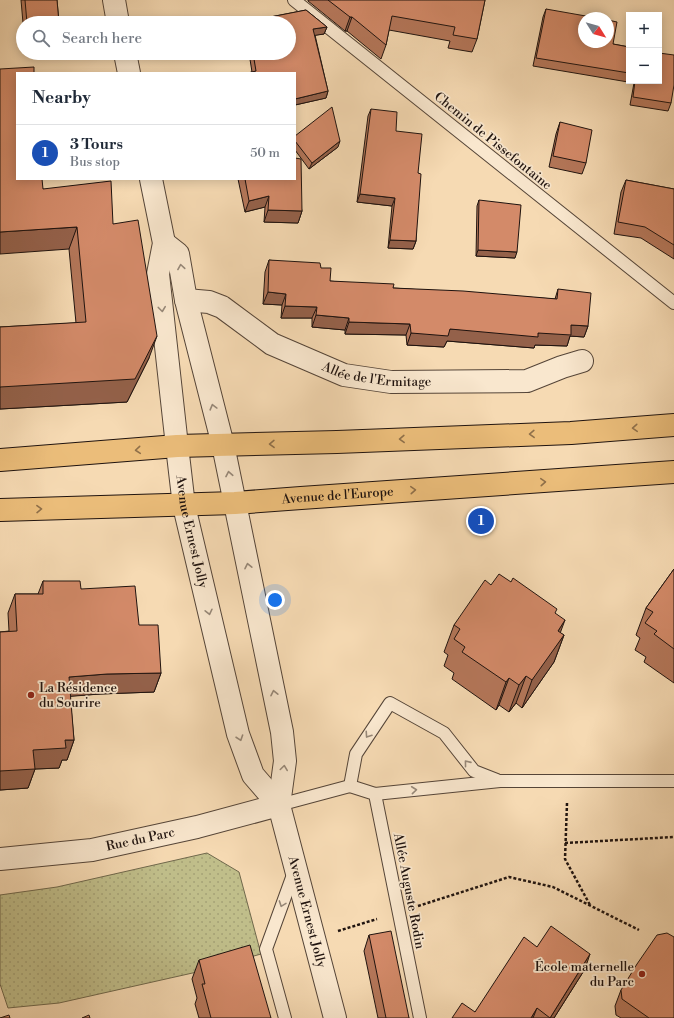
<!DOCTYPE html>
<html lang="en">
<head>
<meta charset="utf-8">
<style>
	body { margin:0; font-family:"Libre Bodoni",serif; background:#f2f2f3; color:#1f2937 }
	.controls { position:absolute; right:12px; top:12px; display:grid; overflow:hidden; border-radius:0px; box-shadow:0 2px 10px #0003 }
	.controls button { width:36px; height:36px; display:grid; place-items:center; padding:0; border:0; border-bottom:1px solid #e0e1e3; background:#fff; color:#1f2937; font:20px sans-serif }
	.compass { position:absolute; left:578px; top:12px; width:36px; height:36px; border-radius:50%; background:#fff; box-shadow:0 2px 10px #0003; rotate:127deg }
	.you { position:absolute; left:275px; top:600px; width:14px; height:14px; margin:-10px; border:3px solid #fff; border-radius:50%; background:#1a73e8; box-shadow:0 0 0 6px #1a73e833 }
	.badge { display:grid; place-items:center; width:26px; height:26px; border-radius:50%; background:#8f2418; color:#fff; font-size:13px; font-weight:700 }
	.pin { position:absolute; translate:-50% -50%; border:2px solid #fff; box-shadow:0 1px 4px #0006 }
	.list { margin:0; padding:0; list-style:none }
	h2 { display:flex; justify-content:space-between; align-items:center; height:52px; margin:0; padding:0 16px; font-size:17px }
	h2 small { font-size:13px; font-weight:400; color:#747a83 }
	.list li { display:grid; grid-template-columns:26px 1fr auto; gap:12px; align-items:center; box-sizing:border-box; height:56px; padding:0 16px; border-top:1px solid #e0e1e3 }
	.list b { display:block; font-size:15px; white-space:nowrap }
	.list p { margin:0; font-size:13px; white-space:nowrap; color:#747a83 }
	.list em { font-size:13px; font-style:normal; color:#747a83 }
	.icon { flex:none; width:22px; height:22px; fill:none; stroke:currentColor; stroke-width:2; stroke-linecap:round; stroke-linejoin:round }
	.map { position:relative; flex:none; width:674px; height:1018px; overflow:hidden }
	.search { position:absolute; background:#fff; box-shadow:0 2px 10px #0003; left:16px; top:16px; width:280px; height:44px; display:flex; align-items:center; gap:10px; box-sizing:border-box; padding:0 14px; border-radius:22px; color:#747a83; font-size:15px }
	.panel { position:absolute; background:#fff; box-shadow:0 2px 10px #0003; left:16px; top:72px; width:280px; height:108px; border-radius:0px }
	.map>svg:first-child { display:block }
	.grass { fill:url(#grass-dots); stroke:#70684c }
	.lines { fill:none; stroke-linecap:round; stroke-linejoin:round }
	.service-casing { stroke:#554538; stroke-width:14 }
	.minor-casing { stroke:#554538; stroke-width:24 }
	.tertiary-casing { stroke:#554538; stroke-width:24 }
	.primary-casing { stroke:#1f130f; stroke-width:24 }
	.path { stroke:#1f130f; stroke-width:2.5; stroke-dasharray:3 2; stroke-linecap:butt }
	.service { stroke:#f9e7ce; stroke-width:12 }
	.minor { stroke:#f9e7ce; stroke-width:22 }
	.tertiary { stroke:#f9e7ce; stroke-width:22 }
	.primary { stroke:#ebbd7a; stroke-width:22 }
	.wall { fill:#b5775a; stroke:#1f130f }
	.shaded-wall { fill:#94614a; stroke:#1f130f }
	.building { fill:#d38a69; stroke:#1f130f }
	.oneway { stroke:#978878 }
	.oneway2 { stroke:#8f704a }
	.poi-dot { fill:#8f2418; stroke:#f9e7ce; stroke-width:1.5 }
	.labels { text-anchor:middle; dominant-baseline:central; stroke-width:3.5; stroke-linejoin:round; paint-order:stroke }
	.street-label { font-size:13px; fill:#1f130f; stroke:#f9e7ce }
	.poi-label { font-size:13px; fill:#1f130f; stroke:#f9e7ce; text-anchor:start }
</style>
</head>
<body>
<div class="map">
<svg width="674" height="1018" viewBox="0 0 674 1018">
	<defs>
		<pattern id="grass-dots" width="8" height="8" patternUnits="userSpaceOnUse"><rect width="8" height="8" fill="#c0be8a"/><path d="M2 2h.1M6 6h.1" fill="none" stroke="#a5a276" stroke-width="1.8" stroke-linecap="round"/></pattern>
	</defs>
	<rect width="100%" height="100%" fill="#f6dab3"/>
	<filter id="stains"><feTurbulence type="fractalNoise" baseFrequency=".005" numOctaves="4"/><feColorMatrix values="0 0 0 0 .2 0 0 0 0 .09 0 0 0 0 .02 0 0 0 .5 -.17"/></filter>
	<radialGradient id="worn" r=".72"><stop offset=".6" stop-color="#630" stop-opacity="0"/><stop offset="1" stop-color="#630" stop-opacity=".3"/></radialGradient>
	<!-- grass -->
	<polygon class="grass" points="207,853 239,872 261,954 197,972 59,1003 8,1008 0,984 0,895 57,887"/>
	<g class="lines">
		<defs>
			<g id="service">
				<polyline points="294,0 674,303"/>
				<polyline points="350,786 375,794 420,1018"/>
				<polyline points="350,786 356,754 390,703 444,733 474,771 497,780"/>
				<polyline points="375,794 500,781 674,781"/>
				<polyline points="279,805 350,786"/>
				<polyline points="285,1018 266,949 294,872"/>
			</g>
			<g id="minor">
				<polyline points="114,0 118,23"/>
				<polyline points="125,53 129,73"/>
				<polyline points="151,179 164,243 158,274 177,446"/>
				<polyline points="164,243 178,254 186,300 223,445"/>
				<path id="s1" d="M186 300 209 302 222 307 272 344 344 375 391 382 527 381 562 367 582 361"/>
				<path id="s2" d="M0 859 92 850 197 827 279 805"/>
			</g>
			<g id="tertiary">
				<path id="s3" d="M223 445 282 732 285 761 279 805 335 1018"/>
				<path id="s4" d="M177 446 184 506 238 734 253 775 279 805"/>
			</g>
			<g id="primary">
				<polyline points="0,460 177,446 337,442 571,433 674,425"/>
				<path id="s5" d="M0 510 235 503 301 498 674 472"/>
			</g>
		</defs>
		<!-- service casing -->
		<use href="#service" class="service-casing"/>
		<!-- minor casing -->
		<use href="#minor" class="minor-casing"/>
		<!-- tertiary casing -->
		<use href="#tertiary" class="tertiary-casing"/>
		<!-- primary casing -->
		<use href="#primary" class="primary-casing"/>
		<!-- path -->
		<g class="path">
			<polyline points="567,803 565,859 590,905"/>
			<polyline points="565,843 674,837"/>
			<polyline points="418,906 509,877 553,887 639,930"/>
			<polyline points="338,931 377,919"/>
		</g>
		<!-- service -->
		<use href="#service" class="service"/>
		<!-- minor -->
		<use href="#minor" class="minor"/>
		<!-- tertiary -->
		<use href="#tertiary" class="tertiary"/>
		<!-- primary -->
		<use href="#primary" class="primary"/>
	</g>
	<!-- wall -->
	<g class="wall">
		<polygon points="21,0 57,0 59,23 23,23"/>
		<polygon points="308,0 485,0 477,39 472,52 448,48 450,41 389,30 386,45 381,59 347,31 345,31 308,1"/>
		<polygon points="546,9 613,44 629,47 629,81 659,81 671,103 668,111 630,105 634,83 533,66 543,17"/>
		<polygon points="306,10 327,27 324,34 315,35 328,91 326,98 295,105 295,73 248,73 252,72 249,53 289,53 289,23 254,23 255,20"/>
		<polygon points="371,109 396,131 418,173 416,241 413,249 388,248 392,206 357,202 368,116"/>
		<polygon points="560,122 586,163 582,174 549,167 556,134"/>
		<polygon points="295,136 338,147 309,169 295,150"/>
		<polygon points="238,179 295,179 302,211 298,223 264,222 265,207 245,212"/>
		<polygon points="626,180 674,189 674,259 641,238 614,234 621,192"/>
		<polygon points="43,189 113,224 149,358 127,402 0,409 0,327 76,323 69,249"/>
		<polygon points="479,200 515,258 476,256 477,206"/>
		<polygon points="269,260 321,268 330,281 393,288 555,299 558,289 588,326 584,337 570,336 567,346 535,345 534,348 447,341 444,347 407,345 406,335 345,334 345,330 312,327 312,318 281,318 282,305 263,304 265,272"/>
		<polygon points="674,569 674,683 644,662 646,657 635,650 640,638 636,635 646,608"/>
		<polygon points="43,581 81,589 139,625 161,673 154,692 100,694 70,696 74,740 67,760 62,760 59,768 35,769 28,788 0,790 0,632 9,631 8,613 15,594 38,594"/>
		<polygon points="491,585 555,613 560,633 564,635 554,662 522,708 516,703 509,712 499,705 496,710 452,679 454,673 444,666 448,655 444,652 454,625"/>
		<polygon points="369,935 409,1018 378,1018 364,951"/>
		<polygon points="537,947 585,969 554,1018 452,1018 475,1012"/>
		<polygon points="199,960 271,1018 199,1018 195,1004 197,998 192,979"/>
		<polygon points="621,990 674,1018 621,1018 616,1015 615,1006"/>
	</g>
	<!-- shaded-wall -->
	<g class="shaded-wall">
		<polygon points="350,17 352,17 347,31 345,31"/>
		<polygon points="327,27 324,34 311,36 313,29"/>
		<polygon points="328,91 326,98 295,105 295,99"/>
		<polygon points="340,141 338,147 309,169 312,163"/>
		<polygon points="360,194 395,198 392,206 357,202"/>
		<polygon points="269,196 265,207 245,212 249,201"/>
		<polygon points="268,210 302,211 298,223 264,222"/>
		<polygon points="77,227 69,249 0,254 0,232"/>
		<polygon points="390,240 416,241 413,249 388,248"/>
		<polygon points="478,250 517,252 515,258 476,256"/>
		<polygon points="268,292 286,294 282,305 263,304"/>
		<polygon points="285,306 317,307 312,318 281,318"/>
		<polygon points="316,315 349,318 345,330 312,327"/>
		<polygon points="349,322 410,324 406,335 345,334"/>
		<polygon points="571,325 588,326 584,337 570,336 567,346 535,345 534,348 447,341 444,347 407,345 411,333 450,329 538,333"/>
		<polygon points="157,336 149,358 127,402 0,409 0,387"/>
		<polygon points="565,620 555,647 564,635 554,662 522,708 532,680 558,631"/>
		<polygon points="161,673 154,692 100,694 62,697 69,677 107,674"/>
		<polygon points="526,676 516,703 509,712 519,685"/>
		<polygon points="509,678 499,705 496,710 506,682"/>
		<polygon points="65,740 74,740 67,760 62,760 59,768 35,769 28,788 0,790 0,771 33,750"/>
		<polygon points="590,954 585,969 554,1018 550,1018"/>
		<polygon points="537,1008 533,1018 531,1018"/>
	</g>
	<!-- building -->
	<g class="building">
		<polygon points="25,0 57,0 59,23 27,23"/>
		<polygon points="328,0 485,0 477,39 453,35 455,27 392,16 386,45 352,17 350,17"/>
		<polygon points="546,9 597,18 584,18 584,42 608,42 608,20 617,22 613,44 629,47 629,73 536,58"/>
		<polygon points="306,10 327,27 313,29 328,91 295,99 295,73 248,73 256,71 253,53 289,53 289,23 255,23 255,20"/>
		<polygon points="659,53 674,55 674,85 671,103 633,97 635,81 659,81"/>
		<polygon points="34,67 34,73 17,73 17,179 42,179 43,189 111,181 113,224 138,220 157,336 135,379 0,387 0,327 86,322 77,227 0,232 0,69"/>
		<polygon points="332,107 340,141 312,163 295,141 295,136"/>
		<polygon points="371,109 397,112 396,131 422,134 418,173 421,174 416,241 390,240 395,198 360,194"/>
		<polygon points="560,122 592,130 586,163 553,156"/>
		<polygon points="295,158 301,159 302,211 268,210 269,196 249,201 245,179 295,179"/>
		<polygon points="626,180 674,189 674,245 645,227 618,222"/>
		<polygon points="479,200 521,205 517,252 478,250"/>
		<polygon points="269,260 320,263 321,268 331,268 330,281 394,284 393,288 463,291 557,299 558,289 591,293 588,326 571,325 571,335 538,333 538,337 450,329 448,336 411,333 410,324 349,322 349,318 316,315 317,307 285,306 286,294 268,292"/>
		<polygon points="674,569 674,649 654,634 657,631 645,623 653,612 646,608"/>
		<polygon points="499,574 511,582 513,578 557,609 555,613 565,620 558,631 564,635 532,680 526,676 519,685 509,678 506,682 462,652 465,647 454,639 460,629 454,625 485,580 491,585"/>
		<polygon points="43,581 80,581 81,589 135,586 139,625 158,625 161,673 107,674 69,677 74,740 65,740 66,748 33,750 35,769 0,771 0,632 17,631 15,594 43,594"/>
		<polygon points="551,926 590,954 550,1018 537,1008 531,1018 452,1018 462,1003 475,1012 524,937 537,947"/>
		<polygon points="391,931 409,1018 386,1018 369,935"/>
		<polygon points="667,933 674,937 674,1018 649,1018 622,999 621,990 637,964 657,935"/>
		<polygon points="250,945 271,1018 211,1018 202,984 205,984 199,960"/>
		<polygon points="9,1015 10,1018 0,1018"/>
		<polygon points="89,1015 90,1018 82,1018"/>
	</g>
	<!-- one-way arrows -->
	<defs><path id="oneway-chevron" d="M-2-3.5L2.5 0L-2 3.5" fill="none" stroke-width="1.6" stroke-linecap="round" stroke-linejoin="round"/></defs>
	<g class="oneway">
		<use href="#oneway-chevron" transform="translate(181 267) rotate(-99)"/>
		<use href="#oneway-chevron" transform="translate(162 309) rotate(83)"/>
		<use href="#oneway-chevron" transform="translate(213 407) rotate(-105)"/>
		<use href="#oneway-chevron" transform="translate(229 474) rotate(-101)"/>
		<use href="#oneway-chevron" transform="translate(248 566) rotate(-102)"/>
		<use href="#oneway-chevron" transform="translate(209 612) rotate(77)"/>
		<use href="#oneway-chevron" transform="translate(274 693) rotate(-102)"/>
		<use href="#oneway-chevron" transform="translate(368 735) rotate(124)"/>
		<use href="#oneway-chevron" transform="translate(240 738) rotate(71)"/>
		<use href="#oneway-chevron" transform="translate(467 763) rotate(-129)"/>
		<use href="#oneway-chevron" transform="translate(284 768) rotate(-82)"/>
		<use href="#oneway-chevron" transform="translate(414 790) rotate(-6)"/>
		<use href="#oneway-chevron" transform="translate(282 904) rotate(110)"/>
	</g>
	<g class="oneway2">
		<use href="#oneway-chevron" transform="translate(635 428) rotate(176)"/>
		<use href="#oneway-chevron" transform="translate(532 434) rotate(178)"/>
		<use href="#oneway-chevron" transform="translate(402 439) rotate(178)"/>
		<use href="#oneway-chevron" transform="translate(272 444) rotate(179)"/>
		<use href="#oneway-chevron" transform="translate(138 450) rotate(175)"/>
		<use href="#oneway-chevron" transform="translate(543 482) rotate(-4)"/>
		<use href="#oneway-chevron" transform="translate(413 490) rotate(-4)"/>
		<use href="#oneway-chevron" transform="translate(39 509) rotate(-1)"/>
	</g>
	<!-- markers -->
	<g class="poi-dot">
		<circle cx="31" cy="695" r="4"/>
		<circle cx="642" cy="974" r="4"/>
	</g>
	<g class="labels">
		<!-- street labels -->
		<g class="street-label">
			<text transform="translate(493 141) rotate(39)">Chemin de Pissefontaine</text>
			<text stroke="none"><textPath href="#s1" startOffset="210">Allée de l'Ermitage</textPath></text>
			<text stroke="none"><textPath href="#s5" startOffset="338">Avenue de l'Europe</textPath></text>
			<text stroke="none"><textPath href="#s4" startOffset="87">Avenue Ernest Jolly</textPath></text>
			<text stroke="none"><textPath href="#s2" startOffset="142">Rue du Parc</textPath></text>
			<text transform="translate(409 891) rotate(79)">Allée Auguste Rodin</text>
			<text stroke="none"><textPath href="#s3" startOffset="477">Avenue Ernest Jolly</textPath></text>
		</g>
		<!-- poi labels -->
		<g class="poi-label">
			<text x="39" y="688">La Résidence<tspan x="39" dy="15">du Sourire</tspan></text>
			<text x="634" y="967" text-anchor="end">École maternelle<tspan x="634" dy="15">du Parc</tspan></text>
		</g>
	</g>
	<rect width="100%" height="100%" filter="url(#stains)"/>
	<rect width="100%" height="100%" fill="url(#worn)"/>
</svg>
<div class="controls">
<button>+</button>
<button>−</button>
</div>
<svg class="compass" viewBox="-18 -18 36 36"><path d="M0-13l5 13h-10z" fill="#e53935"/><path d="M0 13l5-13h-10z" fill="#747a83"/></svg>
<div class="you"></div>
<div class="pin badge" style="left:481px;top:521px;background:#1a4fb4">1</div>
<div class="search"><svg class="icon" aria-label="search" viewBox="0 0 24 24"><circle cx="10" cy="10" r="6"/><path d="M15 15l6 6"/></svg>Search here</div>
<section class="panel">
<h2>Nearby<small></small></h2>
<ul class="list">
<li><span class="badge" style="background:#1a4fb4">1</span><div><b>3 Tours</b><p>Bus stop</p></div><em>50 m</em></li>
</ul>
</section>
</div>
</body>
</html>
